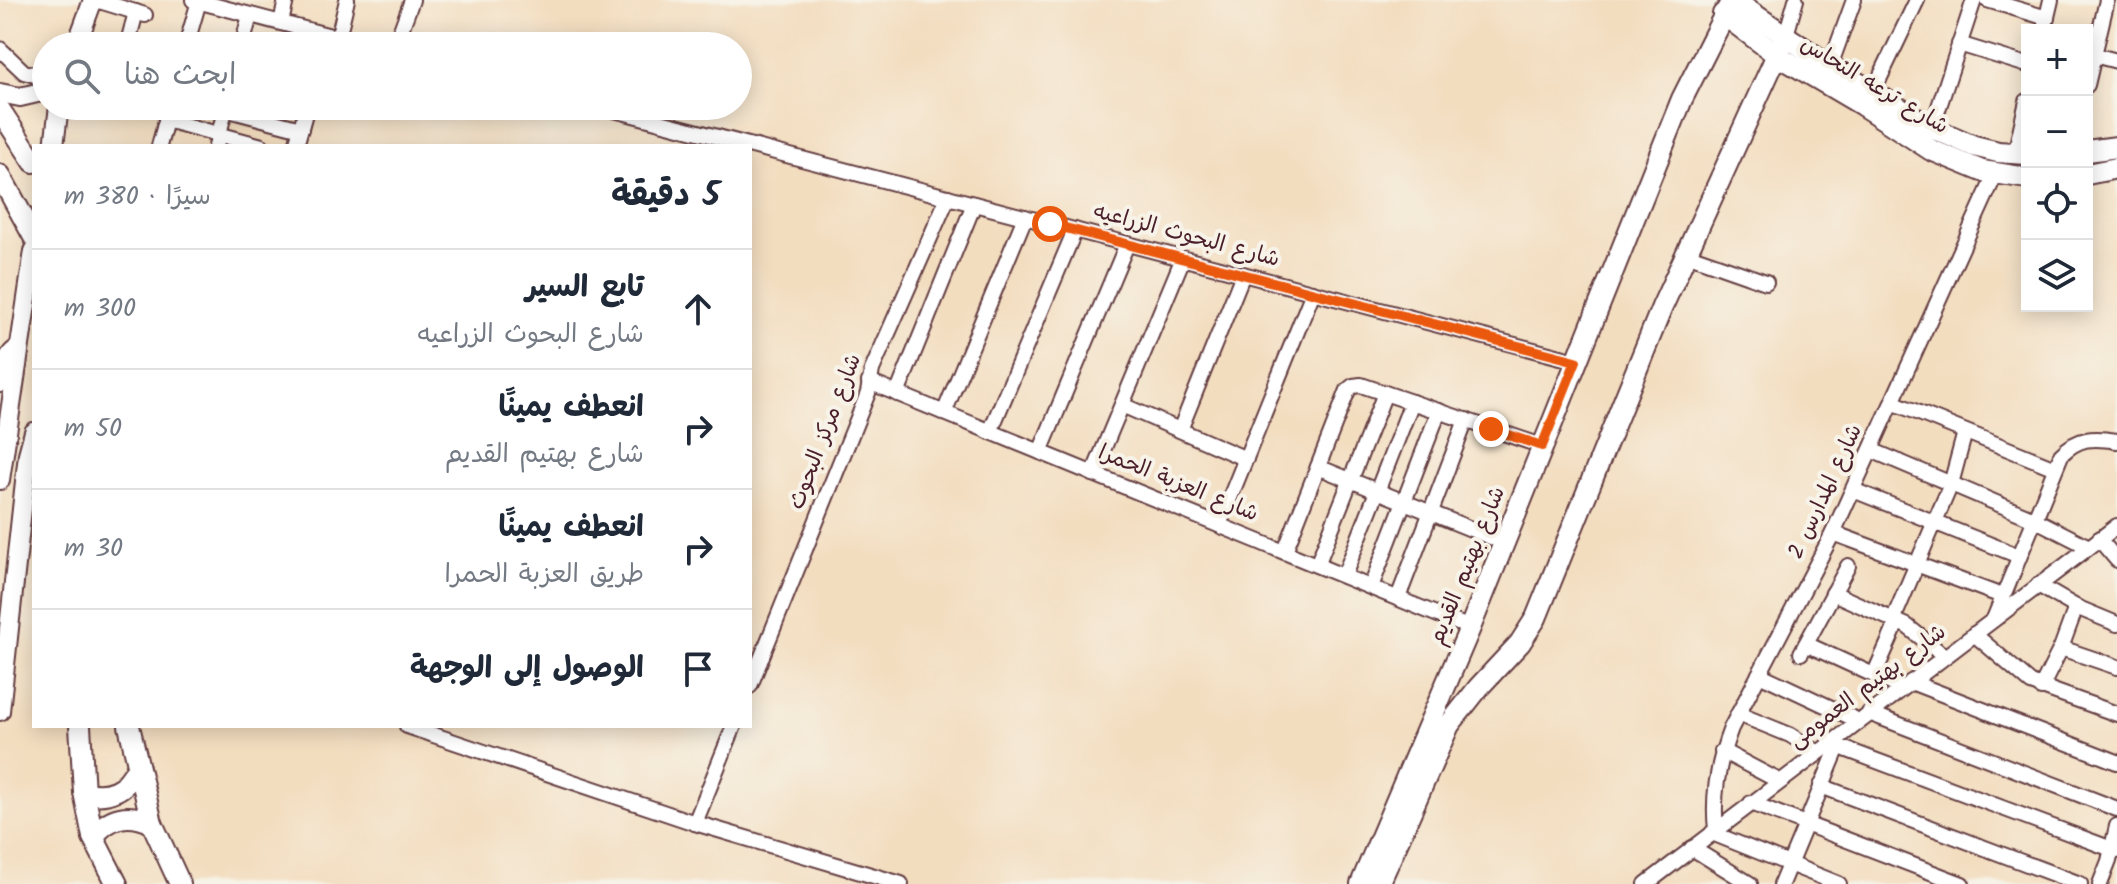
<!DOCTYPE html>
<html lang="ar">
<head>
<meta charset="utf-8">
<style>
	body { margin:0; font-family:Kalam,"Playpen Sans Arabic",sans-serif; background:#f2f2f3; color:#1f2937; direction:rtl }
	.controls { position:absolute; right:24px; top:24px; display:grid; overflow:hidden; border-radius:0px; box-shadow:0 4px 20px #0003 }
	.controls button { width:72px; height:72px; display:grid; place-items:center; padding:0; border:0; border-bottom:2px solid #e0e1e3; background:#fff; color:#1f2937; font:40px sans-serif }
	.stop { position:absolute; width:24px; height:24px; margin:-18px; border:6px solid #ea580c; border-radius:50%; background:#fff }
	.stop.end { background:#ea580c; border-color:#fff; box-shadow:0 2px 8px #0008 }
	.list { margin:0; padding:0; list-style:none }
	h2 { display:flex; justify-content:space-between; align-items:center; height:104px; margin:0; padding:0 32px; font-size:34px }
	h2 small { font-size:26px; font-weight:400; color:#747a83 }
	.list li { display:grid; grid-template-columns:52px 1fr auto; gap:24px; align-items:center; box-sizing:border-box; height:120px; padding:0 32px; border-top:2px solid #e0e1e3 }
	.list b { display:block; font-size:30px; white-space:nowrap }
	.list p { margin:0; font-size:26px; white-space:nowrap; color:#747a83 }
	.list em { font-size:26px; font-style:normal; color:#747a83 }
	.icon { flex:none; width:44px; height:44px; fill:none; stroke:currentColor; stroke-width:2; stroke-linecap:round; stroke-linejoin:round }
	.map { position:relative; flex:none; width:2117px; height:884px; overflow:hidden; direction:ltr }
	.search { position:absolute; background:#fff; box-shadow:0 4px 20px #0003; left:32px; top:32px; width:720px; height:88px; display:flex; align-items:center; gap:20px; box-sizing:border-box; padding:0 28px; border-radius:44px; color:#747a83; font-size:30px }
	.panel { position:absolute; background:#fff; box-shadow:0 4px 20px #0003; left:32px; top:144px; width:720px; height:584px; border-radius:0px; direction:rtl }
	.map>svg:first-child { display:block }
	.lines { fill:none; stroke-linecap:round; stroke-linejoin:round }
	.minor-casing { stroke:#633c41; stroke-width:18 }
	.tertiary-casing { stroke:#633c41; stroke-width:22 }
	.secondary-casing { stroke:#633c41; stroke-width:24 }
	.minor { stroke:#fff; stroke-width:14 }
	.tertiary { stroke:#fff; stroke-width:18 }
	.secondary { stroke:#fff; stroke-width:20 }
	.route { stroke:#ea580c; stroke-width:10 }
	.labels { text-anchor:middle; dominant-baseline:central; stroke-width:8; stroke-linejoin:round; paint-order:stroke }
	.street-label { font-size:22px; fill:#4a1f2b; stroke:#f7f3e8 }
</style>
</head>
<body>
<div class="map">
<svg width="2117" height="884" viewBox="0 0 2117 884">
	<rect width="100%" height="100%" fill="#f7f3e8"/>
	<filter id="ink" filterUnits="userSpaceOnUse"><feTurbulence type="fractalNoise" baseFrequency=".0125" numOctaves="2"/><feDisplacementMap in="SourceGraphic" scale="16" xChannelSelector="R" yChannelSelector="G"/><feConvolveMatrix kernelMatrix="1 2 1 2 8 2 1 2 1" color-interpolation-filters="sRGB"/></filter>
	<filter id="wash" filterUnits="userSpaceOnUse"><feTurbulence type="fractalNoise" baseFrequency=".006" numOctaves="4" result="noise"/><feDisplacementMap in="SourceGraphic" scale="32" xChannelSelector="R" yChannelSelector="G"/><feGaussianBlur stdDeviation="1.8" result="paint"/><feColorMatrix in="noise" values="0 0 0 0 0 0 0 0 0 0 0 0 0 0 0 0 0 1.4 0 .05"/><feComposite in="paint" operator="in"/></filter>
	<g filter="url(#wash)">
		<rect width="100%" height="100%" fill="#f3ddbf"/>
	</g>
	<g filter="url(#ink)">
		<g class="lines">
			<defs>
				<g id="minor">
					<polyline points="96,0 145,15"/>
					<polyline points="193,0 369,46"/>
					<polyline points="1987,0 2047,18"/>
					<polyline points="281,23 286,0"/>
					<polyline points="2044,30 2051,0"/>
					<polyline points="1786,35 1796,0"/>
					<polyline points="338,38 347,0"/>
					<polyline points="79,40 103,46"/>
					<polyline points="1959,44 2027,65"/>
					<polyline points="127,46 136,12"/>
					<polyline points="186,46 199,1"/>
					<polyline points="242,46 250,15"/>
					<polyline points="395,46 412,0"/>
					<polyline points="0,49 24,72 46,78"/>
					<polyline points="2094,55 2117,61"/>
					<polyline points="1830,66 1854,0"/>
					<polyline points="2087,85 2107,0"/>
					<polyline points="1873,92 1917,0"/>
					<polyline points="213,106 301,129"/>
					<polyline points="599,106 1576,361"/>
					<polyline points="166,120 262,146"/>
					<polyline points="1932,128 1974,0"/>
					<polyline points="159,146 170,106"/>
					<polyline points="216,146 226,106"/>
					<polyline points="296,146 307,106"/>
					<polyline points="2015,154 2027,101"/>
					<polyline points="1686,254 1766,282"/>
					<polyline points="869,382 1470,628"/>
					<path d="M0 385C3 368 3 353 20 345"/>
					<polyline points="897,394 974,204"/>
					<polyline points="1892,402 2055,468"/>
					<polyline points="1122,405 1246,459"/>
					<polyline points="944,413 1025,217"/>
					<polyline points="1180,430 1243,274"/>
					<polyline points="990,432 1075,230"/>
					<polyline points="1871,450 2034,519 2089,547"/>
					<polyline points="1040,452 1127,244"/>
					<polyline points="1318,467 1503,542"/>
					<polyline points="1093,474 1183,258"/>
					<polyline points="1853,490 2019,556"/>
					<polyline points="1219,525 1313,292"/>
					<polyline points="1833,533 2002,596"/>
					<polyline points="2099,539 2117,560"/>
					<polyline points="1285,551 1348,390 1353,386 1361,385 1542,446"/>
					<polyline points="1317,565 1385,393"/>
					<polyline points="1344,576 1412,402"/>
					<polyline points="2038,585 2076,607 2117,624"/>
					<polyline points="1371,587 1439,411"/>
					<polyline points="1833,593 1907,626 1944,656"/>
					<polyline points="1398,598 1466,420"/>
					<path d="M1994 619 2061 455C2078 437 2093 437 2117 441"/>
					<polyline points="1974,634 2031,683 2117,714"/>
					<polyline points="1806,644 1902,688"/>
					<polyline points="2061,648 2117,667"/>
					<polyline points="1801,653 1848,566"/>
					<polyline points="1759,674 1859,721"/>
					<polyline points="1874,675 1894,630 1896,613 1951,484 1965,432"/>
					<polyline points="1911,682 2117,762"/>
					<polyline points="750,686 868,393 872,370 948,197"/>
					<polyline points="2041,688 2061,648 2076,607"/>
					<polyline points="1869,713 2117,809"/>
					<polyline points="1738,714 1790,735 1817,752"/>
					<polyline points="407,726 695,823 901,884"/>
					<polyline points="1829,743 2117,851"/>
					<polyline points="1722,751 1779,781"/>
					<polyline points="1821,786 2080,884"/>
					<polyline points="1751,803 1962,884"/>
					<polyline points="695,823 734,726"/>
					<path d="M1716 830C1712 794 1718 762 1731 728L1833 533 1995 175"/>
					<polyline points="1712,833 1839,884"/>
					<polyline points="1692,848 1750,884"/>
					<polyline points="1646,884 2117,526"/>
					<polyline points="1781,884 1838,747"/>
					<polyline points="2100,884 2109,861 2117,826"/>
				</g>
				<g id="tertiary">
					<polyline points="76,46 93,0"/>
					<polyline points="0,93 20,97 46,91"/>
					<polyline points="54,146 59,106"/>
					<polyline points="0,480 34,251"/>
					<polyline points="0,711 28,454 34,432"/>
				</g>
				<g id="secondary">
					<polyline points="1733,0 1830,66 1932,128 1974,146 1998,152 2027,154"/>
					<polyline points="1723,14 1777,55 1862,105 1931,150 1982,171 2027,178"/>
					<polyline points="0,110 34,162"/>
					<polyline points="2087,151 2117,147"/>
					<polyline points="2087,174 2117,168"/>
					<polyline points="0,175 34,237"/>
					<polyline points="80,726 84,792 93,837 117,884"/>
					<polyline points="129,726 152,823 180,884"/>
					<path d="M84 792C107 799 127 790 137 767"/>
					<path d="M93 837C109 816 129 812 152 823"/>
					<polyline points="1361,884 1470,628 1682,99 1732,0"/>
					<polyline points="1379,884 1449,725 1479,687 1520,643 1536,618 1662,307 1786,35"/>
				</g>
			</defs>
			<!-- minor casing -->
			<use href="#minor" class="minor-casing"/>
			<!-- tertiary casing -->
			<use href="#tertiary" class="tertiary-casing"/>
			<!-- secondary casing -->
			<use href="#secondary" class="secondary-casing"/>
			<!-- minor -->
			<use href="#minor" class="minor"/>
			<!-- tertiary -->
			<use href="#tertiary" class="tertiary"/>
			<!-- secondary -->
			<use href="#secondary" class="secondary"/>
		</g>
	</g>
	<g class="lines" filter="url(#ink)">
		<!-- route -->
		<polyline class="route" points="1050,224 1576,361 1542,446 1491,429"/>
	</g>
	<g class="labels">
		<!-- street labels -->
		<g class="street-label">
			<text transform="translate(1874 86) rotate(31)">شارع ترعه النحاس</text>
			<text transform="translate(1186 236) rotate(15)">شارع البحوث الزراعيه</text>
			<text transform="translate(826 432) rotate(-69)">شارع مركز البحوث</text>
			<text transform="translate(1178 484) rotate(22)">شارع العزبة الحمرا</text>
			<text transform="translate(1826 492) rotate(-65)">شارع المدارس 2</text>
			<text transform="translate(1468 566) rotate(-68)">شارع بهتيم القديم</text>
			<text transform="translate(1868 687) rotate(-37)">شارع بهتيم العمومى</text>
		</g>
	</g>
</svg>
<div class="controls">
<button>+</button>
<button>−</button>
<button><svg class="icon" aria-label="locate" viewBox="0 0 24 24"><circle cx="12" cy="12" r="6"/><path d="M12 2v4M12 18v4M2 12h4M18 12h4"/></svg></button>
<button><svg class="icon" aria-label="layers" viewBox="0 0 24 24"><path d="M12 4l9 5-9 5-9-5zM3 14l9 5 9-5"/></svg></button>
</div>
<div class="stop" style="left:1050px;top:224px"></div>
<div class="stop end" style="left:1491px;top:429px"></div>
<div class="search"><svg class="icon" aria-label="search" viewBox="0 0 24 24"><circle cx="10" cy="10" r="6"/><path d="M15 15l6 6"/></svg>ابحث هنا</div>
<section class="panel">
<h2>5 دقيقة<small>سيرًا · 380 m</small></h2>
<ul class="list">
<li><svg class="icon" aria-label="ahead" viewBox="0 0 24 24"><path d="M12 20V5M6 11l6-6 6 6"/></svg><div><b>تابع السير</b><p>شارع البحوث الزراعيه</p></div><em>300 m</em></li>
<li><svg class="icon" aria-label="right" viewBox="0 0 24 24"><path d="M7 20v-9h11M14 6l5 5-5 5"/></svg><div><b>انعطف يمينًا</b><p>شارع بهتيم القديم</p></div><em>50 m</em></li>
<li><svg class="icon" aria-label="right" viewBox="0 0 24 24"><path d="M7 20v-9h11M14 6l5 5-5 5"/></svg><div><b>انعطف يمينًا</b><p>طريق العزبة الحمرا</p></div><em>30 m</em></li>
<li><svg class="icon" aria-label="arrive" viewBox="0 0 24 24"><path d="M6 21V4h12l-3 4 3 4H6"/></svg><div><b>الوصول إلى الوجهة</b></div></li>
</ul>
</section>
</div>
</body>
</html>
